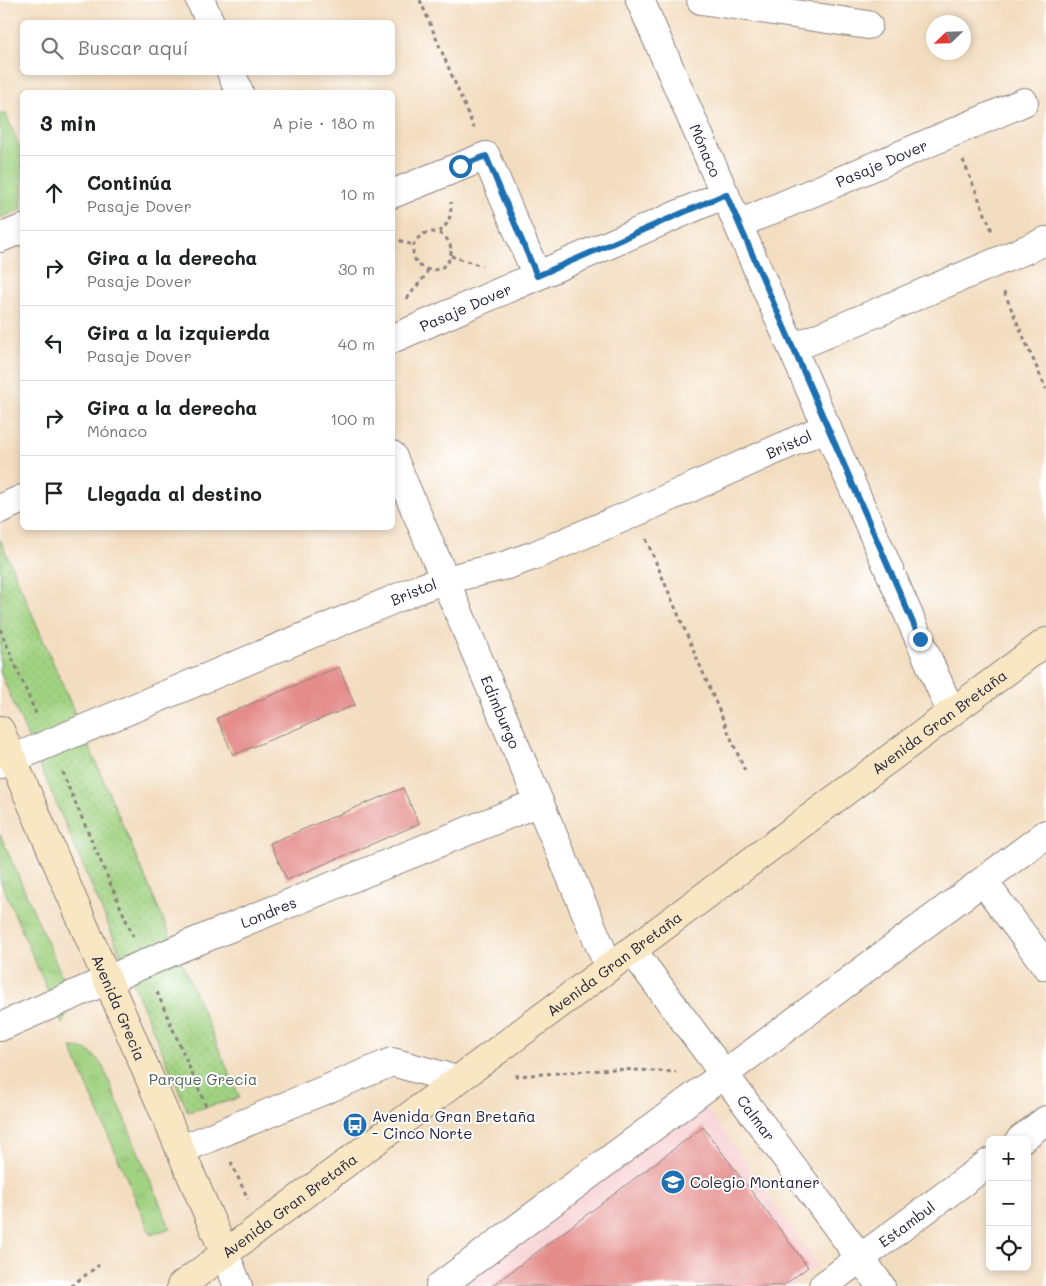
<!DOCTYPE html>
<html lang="es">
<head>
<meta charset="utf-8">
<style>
	body { margin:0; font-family:Mali,sans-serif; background:#f2f2f2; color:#202124 }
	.controls { position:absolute; right:15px; bottom:15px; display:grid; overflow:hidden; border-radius:8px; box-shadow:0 2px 8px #0003 }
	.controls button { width:45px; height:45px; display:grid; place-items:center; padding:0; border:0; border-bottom:1px solid #e0e0e0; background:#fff; color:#202124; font:25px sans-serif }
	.compass { position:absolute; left:926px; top:15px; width:45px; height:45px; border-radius:50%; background:#fff; box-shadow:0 2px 8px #0003; rotate:247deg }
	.stop { position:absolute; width:15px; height:15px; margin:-11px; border:4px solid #1f6fb2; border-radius:50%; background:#fff }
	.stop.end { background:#1f6fb2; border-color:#fff; box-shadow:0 1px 5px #0008 }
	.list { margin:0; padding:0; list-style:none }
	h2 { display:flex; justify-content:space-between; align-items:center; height:65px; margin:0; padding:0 20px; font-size:21px }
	h2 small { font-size:16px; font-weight:400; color:#757577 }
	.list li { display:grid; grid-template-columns:32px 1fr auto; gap:15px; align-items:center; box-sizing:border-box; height:75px; padding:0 20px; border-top:1px solid #e0e0e0 }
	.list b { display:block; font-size:19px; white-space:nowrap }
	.list p { margin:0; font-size:16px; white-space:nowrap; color:#757577 }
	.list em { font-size:16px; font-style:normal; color:#757577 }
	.icon { flex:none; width:28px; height:28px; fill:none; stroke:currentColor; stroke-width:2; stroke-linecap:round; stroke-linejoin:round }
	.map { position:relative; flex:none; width:1046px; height:1286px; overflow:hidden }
	.search { position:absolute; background:#fff; box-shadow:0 2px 8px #0003; left:20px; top:20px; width:375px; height:55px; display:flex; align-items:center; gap:12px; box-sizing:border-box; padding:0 18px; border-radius:8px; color:#757577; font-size:19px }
	.panel { position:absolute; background:#fff; box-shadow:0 2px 8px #0003; left:20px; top:90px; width:375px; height:440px; border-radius:8px }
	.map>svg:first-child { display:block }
	.built { fill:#f7cfd2 }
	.grass { fill:url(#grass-tufts); stroke:#617a5e }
	.park { fill:url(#park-dots); stroke:#617a5e }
	.pitch { fill:#a0d281; stroke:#617a5e }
	.building { fill:#e48c8a }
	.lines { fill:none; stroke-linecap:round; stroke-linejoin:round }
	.street-casing { stroke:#8a807e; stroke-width:30 }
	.secondary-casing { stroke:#8a807e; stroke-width:30 }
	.path { stroke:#8a807e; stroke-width:3; stroke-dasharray:4 4; stroke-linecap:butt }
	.street { stroke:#fff; stroke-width:28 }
	.secondary { stroke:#f9e7c3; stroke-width:28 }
	.route { stroke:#1f6fb2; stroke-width:6 }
	.labels { text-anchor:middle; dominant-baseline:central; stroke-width:4; stroke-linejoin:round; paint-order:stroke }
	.street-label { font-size:15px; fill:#22223b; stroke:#fff }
	.park-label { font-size:15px; fill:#4e6054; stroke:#fff }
	.poi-label { font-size:15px; fill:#22223b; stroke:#fff; text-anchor:start }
</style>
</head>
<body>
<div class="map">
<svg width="1046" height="1286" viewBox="0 0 1046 1286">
	<defs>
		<pattern id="grass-tufts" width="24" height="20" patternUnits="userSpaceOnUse" patternTransform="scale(1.25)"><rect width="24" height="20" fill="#a0d281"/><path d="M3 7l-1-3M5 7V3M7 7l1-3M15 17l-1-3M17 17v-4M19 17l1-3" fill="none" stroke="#8ab470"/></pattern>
		<pattern id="park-dots" width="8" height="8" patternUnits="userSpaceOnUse" patternTransform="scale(1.25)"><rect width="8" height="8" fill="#a0d281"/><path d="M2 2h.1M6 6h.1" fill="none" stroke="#8ab470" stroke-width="1.8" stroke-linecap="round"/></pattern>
	</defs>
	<rect width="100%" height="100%" fill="#fff"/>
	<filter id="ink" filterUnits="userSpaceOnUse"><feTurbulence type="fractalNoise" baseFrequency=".02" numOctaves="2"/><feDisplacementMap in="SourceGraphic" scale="10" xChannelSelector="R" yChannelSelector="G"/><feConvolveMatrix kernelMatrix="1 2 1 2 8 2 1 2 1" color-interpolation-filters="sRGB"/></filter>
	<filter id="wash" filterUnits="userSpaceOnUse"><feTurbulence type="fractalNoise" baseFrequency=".0096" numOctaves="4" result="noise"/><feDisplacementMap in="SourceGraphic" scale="20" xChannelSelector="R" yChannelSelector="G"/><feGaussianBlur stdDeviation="1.12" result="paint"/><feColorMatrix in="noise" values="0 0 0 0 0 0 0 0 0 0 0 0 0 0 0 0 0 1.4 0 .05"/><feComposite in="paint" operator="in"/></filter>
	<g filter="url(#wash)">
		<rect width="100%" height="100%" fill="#f3ddc0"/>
		<!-- built -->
		<polygon class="built" points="699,1097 818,1266 791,1286 449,1286"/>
		<!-- grass -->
		<g class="grass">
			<polygon points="0,834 72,999 70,1009 62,1024 0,880"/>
			<path d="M71 1048C89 1049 93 1052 103 1067L170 1228 151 1235Z"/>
		</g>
		<!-- park -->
		<polygon class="park" points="0,539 240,1098 188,1112 0,672"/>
		<!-- pitch -->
		<polygon class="pitch" points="5,112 22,153 22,209 0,218 0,114"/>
		<g id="blocks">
			<!-- building -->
			<g class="building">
				<polygon points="339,667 355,705 233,755 217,718"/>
				<polygon points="403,788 419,824 287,880 270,843"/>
				<polygon points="703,1127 808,1267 783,1286 492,1286"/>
			</g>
		</g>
	</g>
	<g filter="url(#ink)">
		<use href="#blocks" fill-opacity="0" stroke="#8a807e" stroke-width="1"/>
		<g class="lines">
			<defs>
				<g id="street">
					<polyline points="200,0 210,22"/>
					<path id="s1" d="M640 0 951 712"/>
					<polyline points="701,0 868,25"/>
					<polyline points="231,72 239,92"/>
					<polyline points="392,194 486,156 537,276"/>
					<path id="s2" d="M739 224 1024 102"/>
					<polyline points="0,238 22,229"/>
					<path id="s3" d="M392 339 725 194"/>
					<polyline points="793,348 1046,241"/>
					<path id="s4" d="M392 455 609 967"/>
					<polyline points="0,509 22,499"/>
					<path id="s5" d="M0 764 421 588 445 580 507 565 535 555 634 513 827 427"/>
					<polyline points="983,881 1046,966"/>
					<path id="s6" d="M632 950 881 1286"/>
					<path id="s7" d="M0 1027 185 946 539 802"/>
					<polyline points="1020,1140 1046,1120"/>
					<polyline points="180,1150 392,1062 457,1080"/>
					<polyline points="225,1254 238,1286"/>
					<polyline points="440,1286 1046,834"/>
					<path id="s8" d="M823 1286 990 1162"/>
				</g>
				<g id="secondary">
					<path id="s9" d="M0 730 225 1254"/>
					<path id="s10" d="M181 1286 1046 642"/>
				</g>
			</defs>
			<!-- street casing -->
			<use href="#street" class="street-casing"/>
			<!-- secondary casing -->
			<use href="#secondary" class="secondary-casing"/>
			<!-- path -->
			<g class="path">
				<polyline points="420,0 474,128"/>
				<polyline points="963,160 992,231"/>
				<circle cx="432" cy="251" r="19"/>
				<path d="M439 232C450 223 451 216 451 202"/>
				<polyline points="392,238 413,245"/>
				<polyline points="451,256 482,266"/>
				<polyline points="1004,292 1046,389"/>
				<path d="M407 299C414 288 423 281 428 270"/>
				<polyline points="646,539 745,771"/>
				<polyline points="0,629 37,716"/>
				<polyline points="62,772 133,936"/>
				<polyline points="157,992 206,1106"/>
				<polyline points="515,1076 615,1069 676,1072"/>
				<polyline points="231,1162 248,1199"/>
				<polyline points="71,1286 99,1265"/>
			</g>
			<!-- street -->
			<use href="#street" class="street"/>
			<!-- secondary -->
			<use href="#secondary" class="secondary"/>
		</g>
	</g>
	<g class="lines" filter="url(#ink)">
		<!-- route -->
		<polyline class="route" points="460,166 486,156 537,276 726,194 920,639"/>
	</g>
	<!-- icons -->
	<defs>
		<symbol id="bus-disc" viewBox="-11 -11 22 22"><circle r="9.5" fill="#1f6fb2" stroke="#fff"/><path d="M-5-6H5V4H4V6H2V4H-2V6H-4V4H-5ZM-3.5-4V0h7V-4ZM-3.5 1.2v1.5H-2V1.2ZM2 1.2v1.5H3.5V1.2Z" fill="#fff"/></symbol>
		<symbol id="school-disc" viewBox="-11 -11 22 22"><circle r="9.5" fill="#1f6fb2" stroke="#fff"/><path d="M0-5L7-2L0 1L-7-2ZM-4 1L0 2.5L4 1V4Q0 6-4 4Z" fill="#fff"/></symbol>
	</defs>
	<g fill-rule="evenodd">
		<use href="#bus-disc" x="341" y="1111" width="28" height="28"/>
		<use href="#school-disc" x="659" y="1168" width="28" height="28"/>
	</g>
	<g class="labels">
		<!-- street labels -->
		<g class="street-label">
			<text stroke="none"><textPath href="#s1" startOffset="164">Mónaco</textPath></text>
			<text stroke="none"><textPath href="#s2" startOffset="155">Pasaje Dover</textPath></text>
			<text stroke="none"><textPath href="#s3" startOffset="80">Pasaje Dover</textPath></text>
			<text stroke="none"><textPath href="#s5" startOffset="852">Bristol</textPath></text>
			<text stroke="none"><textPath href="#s5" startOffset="448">Bristol</textPath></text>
			<text stroke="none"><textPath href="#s4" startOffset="279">Edimburgo</textPath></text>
			<text stroke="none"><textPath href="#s10" startOffset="945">Avenida Gran Bretaña</textPath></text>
			<text stroke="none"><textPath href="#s7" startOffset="292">Londres</textPath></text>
			<text stroke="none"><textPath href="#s10" startOffset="540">Avenida Gran Bretaña</textPath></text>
			<text stroke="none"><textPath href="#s9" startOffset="302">Avenida Grecia</textPath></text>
			<text stroke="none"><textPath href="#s6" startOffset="209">Calmar</textPath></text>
			<text stroke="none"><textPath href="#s10" startOffset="135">Avenida Gran Bretaña</textPath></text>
			<text stroke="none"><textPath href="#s8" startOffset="104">Estambul</textPath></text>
		</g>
		<!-- park labels -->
		<g class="park-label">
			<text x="203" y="1079">Parque Grecia</text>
		</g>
		<!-- poi labels -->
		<g class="poi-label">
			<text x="372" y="1116">Avenida Gran Bretaña<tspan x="372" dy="17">- Cinco Norte</tspan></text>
			<text x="690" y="1182">Colegio Montaner</text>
		</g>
	</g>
</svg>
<div class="controls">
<button>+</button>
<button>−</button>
<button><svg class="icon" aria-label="locate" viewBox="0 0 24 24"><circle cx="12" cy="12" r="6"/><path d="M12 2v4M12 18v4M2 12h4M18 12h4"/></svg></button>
</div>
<svg class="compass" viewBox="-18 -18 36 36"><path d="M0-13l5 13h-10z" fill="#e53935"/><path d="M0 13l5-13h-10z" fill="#757577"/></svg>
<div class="stop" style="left:460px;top:166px"></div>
<div class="stop end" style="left:920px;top:639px"></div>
<div class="search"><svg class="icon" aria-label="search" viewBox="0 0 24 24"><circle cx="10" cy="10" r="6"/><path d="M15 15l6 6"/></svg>Buscar aquí</div>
<section class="panel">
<h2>3 min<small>A pie · 180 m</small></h2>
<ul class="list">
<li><svg class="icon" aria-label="ahead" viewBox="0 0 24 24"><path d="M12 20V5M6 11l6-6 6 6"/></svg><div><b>Continúa</b><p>Pasaje Dover</p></div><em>10 m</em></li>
<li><svg class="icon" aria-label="right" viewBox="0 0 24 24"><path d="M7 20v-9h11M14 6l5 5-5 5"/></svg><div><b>Gira a la derecha</b><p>Pasaje Dover</p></div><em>30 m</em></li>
<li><svg class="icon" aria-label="left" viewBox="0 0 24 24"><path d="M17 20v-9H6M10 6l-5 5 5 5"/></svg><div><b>Gira a la izquierda</b><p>Pasaje Dover</p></div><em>40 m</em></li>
<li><svg class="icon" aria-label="right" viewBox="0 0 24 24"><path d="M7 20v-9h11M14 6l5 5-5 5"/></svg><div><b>Gira a la derecha</b><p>Mónaco</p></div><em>100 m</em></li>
<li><svg class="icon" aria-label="arrive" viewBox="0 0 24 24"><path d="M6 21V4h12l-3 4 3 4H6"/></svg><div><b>Llegada al destino</b></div></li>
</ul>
</section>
</div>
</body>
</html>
